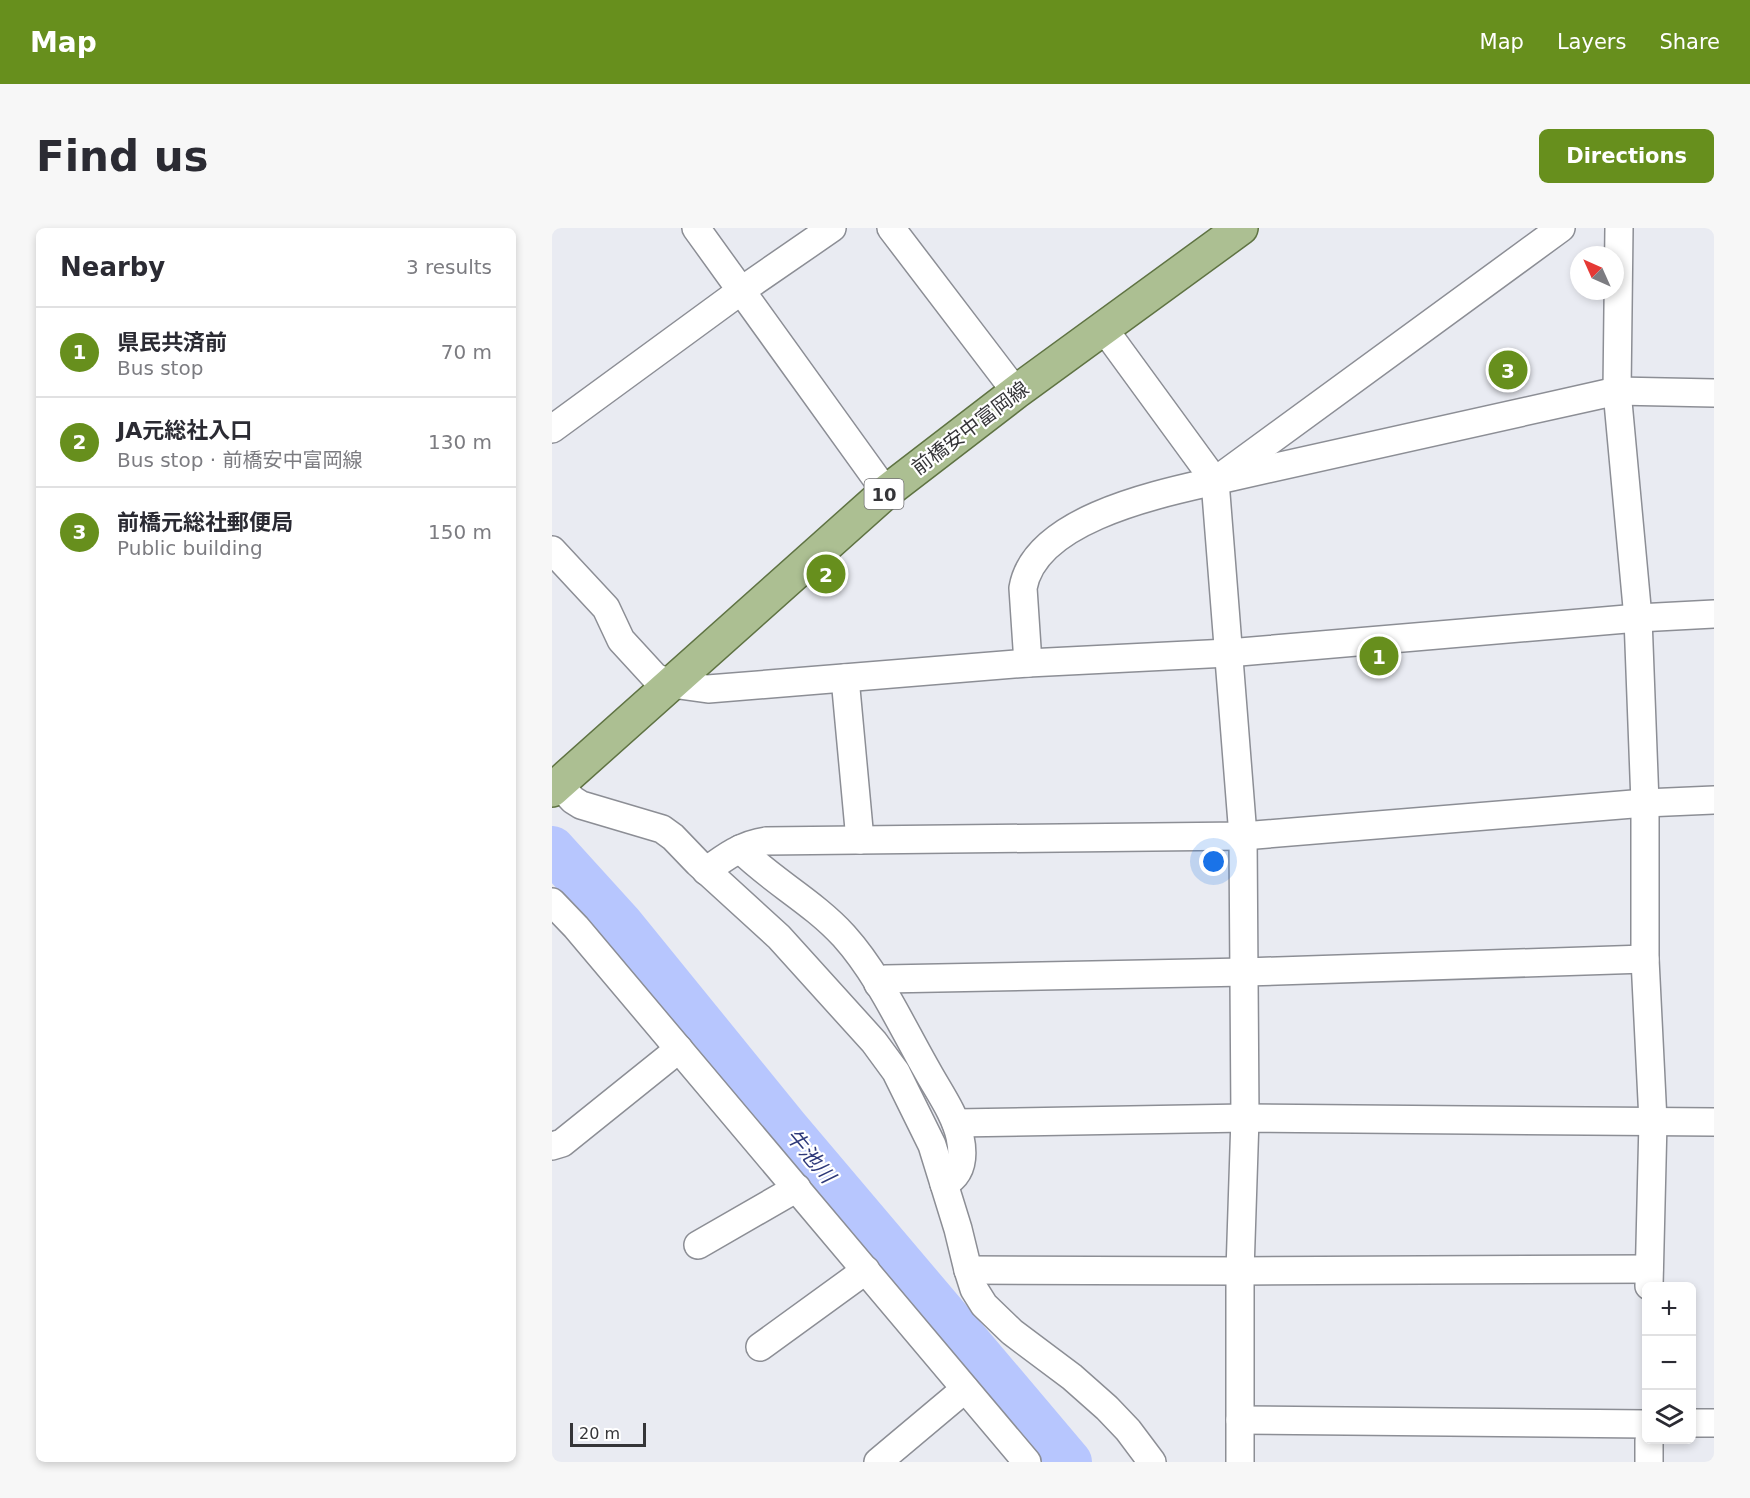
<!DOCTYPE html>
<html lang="en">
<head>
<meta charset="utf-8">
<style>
	body { margin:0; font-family:"DejaVu Sans","Noto Sans JP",sans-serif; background:#f7f7f7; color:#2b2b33 }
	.controls { position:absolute; right:18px; bottom:18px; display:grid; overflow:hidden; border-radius:9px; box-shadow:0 3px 9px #0003 }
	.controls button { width:54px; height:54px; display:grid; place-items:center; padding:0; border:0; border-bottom:2px solid #e1e1e2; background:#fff; color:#2b2b33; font:30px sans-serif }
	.compass { position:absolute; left:1018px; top:18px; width:54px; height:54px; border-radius:50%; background:#fff; box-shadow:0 3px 9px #0003; rotate:315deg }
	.scale { position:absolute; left:18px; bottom:15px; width:76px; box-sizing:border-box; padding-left:6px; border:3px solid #353538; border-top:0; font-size:16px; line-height:21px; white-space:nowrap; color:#353538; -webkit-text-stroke:4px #fff; paint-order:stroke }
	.you { position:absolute; left:662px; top:634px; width:21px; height:21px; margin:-15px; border:4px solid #fff; border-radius:50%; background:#1a73e8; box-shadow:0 0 0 9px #1a73e833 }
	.badge { display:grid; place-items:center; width:39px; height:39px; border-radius:50%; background:#678f1d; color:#fff; font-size:20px; font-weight:700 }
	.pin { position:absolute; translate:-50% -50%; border:3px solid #fff; box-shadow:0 2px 6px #0006 }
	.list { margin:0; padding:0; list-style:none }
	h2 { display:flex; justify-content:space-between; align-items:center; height:78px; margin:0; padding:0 24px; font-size:26px }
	h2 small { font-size:20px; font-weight:400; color:#7c7c81 }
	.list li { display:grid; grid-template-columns:39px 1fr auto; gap:18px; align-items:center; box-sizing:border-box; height:90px; padding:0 24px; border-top:2px solid #e1e1e2 }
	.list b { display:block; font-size:22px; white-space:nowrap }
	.list p { margin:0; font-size:20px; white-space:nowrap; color:#7c7c81 }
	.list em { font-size:20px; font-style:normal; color:#7c7c81 }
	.icon { flex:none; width:33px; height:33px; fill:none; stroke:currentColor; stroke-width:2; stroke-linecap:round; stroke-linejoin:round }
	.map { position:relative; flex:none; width:1162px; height:1234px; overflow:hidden; border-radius:9px }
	header { display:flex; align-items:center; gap:36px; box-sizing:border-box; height:84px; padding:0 30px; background:#678f1d; color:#fff }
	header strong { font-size:28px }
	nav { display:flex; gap:33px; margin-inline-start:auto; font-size:21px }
	.intro { display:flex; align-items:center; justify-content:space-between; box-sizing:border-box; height:144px; padding:0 36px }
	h1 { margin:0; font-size:42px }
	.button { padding:15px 27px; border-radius:9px; background:#678f1d; color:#fff; font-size:21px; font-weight:700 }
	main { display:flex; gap:36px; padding:0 36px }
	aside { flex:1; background:#fff; border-radius:9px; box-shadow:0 3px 9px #0003 }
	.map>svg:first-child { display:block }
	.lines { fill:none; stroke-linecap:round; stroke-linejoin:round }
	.river { stroke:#b7c6fe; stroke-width:46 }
	.minor-casing { stroke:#8c8e95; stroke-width:30 }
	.major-casing { stroke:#5f7343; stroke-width:36 }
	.minor { stroke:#fff; stroke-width:27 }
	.major { stroke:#acbf92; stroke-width:33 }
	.labels { text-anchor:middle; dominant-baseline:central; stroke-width:4.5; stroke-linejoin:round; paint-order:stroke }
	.shield { fill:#fff; stroke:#727274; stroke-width:1.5 }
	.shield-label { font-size:18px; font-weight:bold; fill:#353538 }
	.street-label { font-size:20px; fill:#353538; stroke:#fff }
	.water-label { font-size:21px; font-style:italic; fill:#2e397a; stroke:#fff }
</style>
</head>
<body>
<header>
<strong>Map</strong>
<nav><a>Map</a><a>Layers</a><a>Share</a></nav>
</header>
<div class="intro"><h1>Find us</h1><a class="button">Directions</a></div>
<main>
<aside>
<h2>Nearby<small>3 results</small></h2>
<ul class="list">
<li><span class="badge">1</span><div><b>県民共済前</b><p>Bus stop</p></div><em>70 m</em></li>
<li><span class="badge">2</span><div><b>JA元総社入口</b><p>Bus stop · 前橋安中富岡線</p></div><em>130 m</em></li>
<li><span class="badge">3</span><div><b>前橋元総社郵便局</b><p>Public building</p></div><em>150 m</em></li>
</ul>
</aside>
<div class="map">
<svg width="1162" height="1234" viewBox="0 0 1162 1234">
	<rect width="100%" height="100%" fill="#e9ebf2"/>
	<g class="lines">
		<!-- river -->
		<polyline class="river" points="0,621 69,697 234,900 517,1234"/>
		<defs>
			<g id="minor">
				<polyline points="144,0 334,264"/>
				<polyline points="339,0 464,164"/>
				<polyline points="1067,0 1065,163 1086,390 1093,575 1093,731 1101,893 1097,1058"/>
				<polyline points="552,101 663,253 691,608 693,890 688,1043 688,1234"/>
				<polyline points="0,201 190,62 280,0"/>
				<polyline points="675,250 1065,163 1162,165"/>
				<polyline points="0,322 54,380 69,412 103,449 120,456 156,461 476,435 676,425 1086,390 1162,386"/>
				<path d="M476 435 471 360C483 291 606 266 663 253L1009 0"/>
				<polyline points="293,450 308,612"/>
				<polyline points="6,556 21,572 29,577 110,601 121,609 146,635 227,709 322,814 344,844 380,917 406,1001 416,1042 422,1061 432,1077 460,1104 520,1149 555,1180 576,1202 600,1234"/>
				<path d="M188 621C220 653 261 674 292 708 327 747 350 799 376 844 387 864 403 886 408 909 412 928 411 946 392 956"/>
				<path d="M154 643C173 629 191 616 214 613L691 608 1093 575 1162 572"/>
				<polyline points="0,674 24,699 475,1234"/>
				<polyline points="326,756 333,751 693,744 1093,731"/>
				<polyline points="404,895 693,890 1162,894"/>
				<polyline points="0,918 10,915 127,821"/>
				<polyline points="146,1017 245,960"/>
				<polyline points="416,1042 688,1043 1097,1041"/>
				<polyline points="208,1119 314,1042"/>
				<polyline points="688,1192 1094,1196"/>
				<polyline points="1140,1195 1162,1195"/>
				<polyline points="326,1234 413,1161"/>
				<polyline points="1097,1234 1097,1212"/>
			</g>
			<polyline id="major" points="0,562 334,264 464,164 689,0"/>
		</defs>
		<!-- minor casing -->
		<use href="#minor" class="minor-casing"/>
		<!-- major casing -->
		<use href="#major" class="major-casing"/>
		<!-- minor -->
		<use href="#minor" class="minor"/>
		<!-- major -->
		<use href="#major" class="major"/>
	</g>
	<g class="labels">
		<!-- shield labels -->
		<rect class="shield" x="312.5" y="251" width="39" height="30" rx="4.5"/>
		<g class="shield-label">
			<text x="332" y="266">10</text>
		</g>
		<!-- street labels -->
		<g class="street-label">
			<text transform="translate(418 200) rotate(-37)">前橋安中富岡線</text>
		</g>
		<!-- water labels -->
		<g class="water-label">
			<text transform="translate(258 928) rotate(50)">牛池川</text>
		</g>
	</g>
</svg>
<div class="controls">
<button>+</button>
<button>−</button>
<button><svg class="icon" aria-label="layers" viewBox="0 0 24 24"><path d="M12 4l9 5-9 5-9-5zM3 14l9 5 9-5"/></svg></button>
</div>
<svg class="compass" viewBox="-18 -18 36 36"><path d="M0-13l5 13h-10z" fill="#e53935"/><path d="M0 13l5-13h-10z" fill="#7c7c81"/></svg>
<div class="scale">20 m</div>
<div class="you"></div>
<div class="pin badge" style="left:827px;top:428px">1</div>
<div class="pin badge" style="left:274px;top:346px">2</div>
<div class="pin badge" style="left:956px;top:142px">3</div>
</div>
</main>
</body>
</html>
